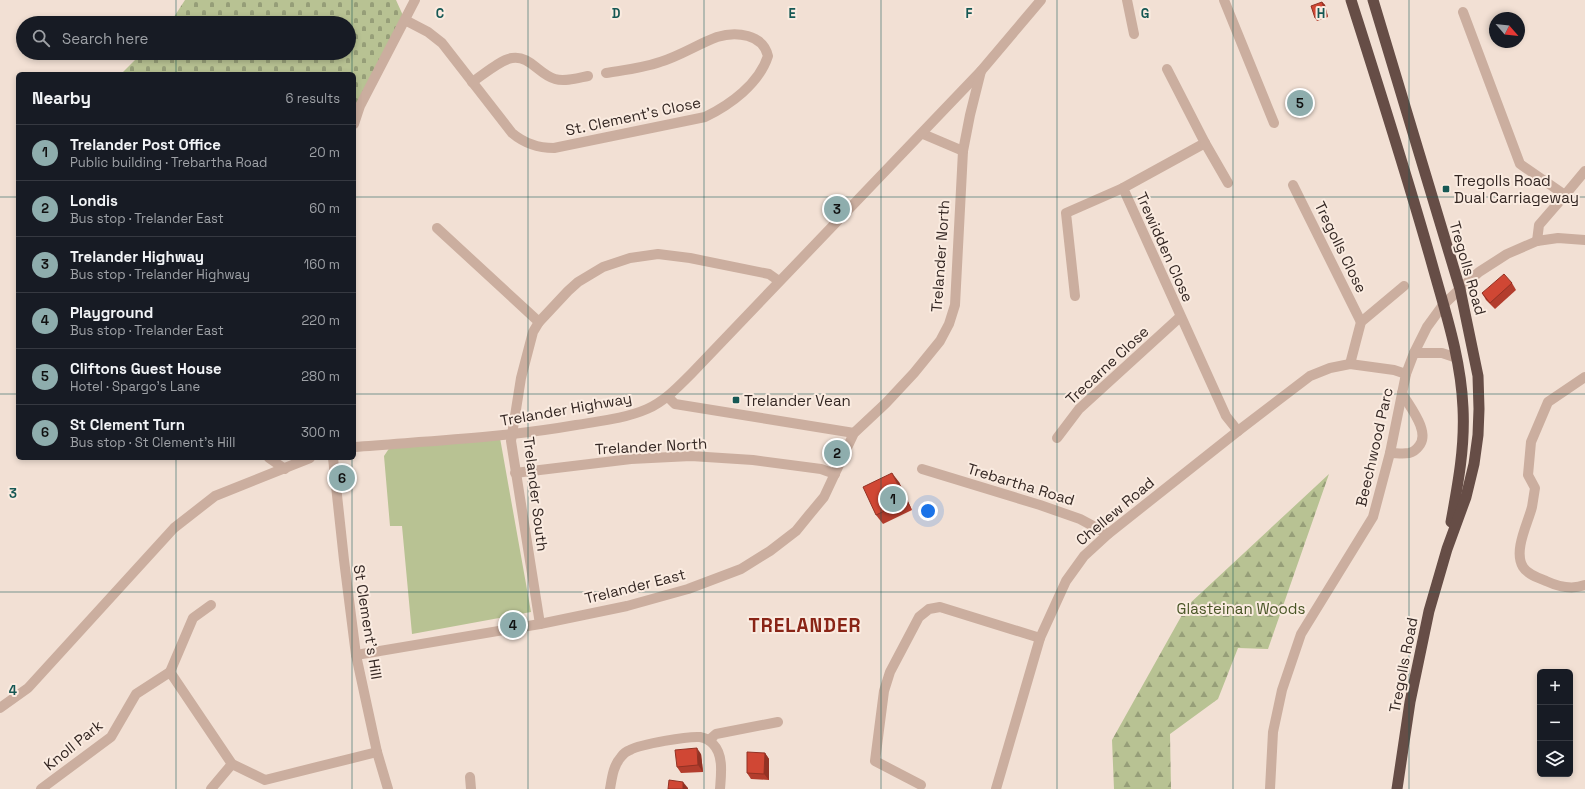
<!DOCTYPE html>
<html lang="en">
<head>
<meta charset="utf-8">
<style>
	body { margin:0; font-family:"Space Grotesk",sans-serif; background:#20242c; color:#f1f3f6 }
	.controls { position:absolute; right:12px; bottom:12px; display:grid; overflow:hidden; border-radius:6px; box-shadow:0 2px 6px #0003 }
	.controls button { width:36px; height:36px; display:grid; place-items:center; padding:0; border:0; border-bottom:1px solid #363941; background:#171b24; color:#f1f3f6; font:20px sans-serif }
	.compass { position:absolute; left:1489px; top:12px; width:36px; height:36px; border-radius:50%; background:#171b24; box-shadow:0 2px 6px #0003; rotate:118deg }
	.you { position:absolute; left:928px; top:511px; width:14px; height:14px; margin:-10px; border:3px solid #fff; border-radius:50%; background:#1a73e8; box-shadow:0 0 0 6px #1a73e833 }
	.badge { display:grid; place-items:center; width:26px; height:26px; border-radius:50%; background:#8eadad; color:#111; font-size:13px; font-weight:700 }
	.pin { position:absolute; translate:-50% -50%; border:2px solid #fff; box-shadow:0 1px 4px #0006 }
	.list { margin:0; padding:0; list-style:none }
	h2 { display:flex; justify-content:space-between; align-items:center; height:52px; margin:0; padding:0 16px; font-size:17px }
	h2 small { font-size:13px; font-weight:400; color:#9ea1a6 }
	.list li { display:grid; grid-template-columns:26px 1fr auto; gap:12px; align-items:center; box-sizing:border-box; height:56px; padding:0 16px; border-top:1px solid #363941 }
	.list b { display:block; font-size:15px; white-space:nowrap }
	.list p { margin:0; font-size:13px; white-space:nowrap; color:#9ea1a6 }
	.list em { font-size:13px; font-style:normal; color:#9ea1a6 }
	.icon { flex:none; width:22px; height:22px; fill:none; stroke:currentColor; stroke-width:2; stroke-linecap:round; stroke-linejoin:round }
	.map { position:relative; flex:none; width:1585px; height:789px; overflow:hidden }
	.search { position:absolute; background:#171b24; box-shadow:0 2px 6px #0003; left:16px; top:16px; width:340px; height:44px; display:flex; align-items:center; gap:10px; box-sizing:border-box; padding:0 14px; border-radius:22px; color:#9ea1a6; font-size:15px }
	.panel { position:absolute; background:#171b24; box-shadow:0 2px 6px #0003; left:16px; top:72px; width:340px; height:388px; border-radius:6px }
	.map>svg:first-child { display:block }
	.green { fill:#b8c293 }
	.forest { fill:url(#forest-firs) }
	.cemetery { fill:url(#cemetery-stones) }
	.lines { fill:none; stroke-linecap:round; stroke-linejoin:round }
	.minor { stroke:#cbae9f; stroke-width:10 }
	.tertiary { stroke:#cbae9f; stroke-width:10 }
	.trunk { stroke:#664d46; stroke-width:11 }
	.wall { fill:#b33d2d }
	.shaded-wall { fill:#923224 }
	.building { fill:#d04734; stroke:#923224 }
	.grid { fill:none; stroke:#165854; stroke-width:1; stroke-opacity:0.55 }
	.poi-dot { fill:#165854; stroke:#faebe0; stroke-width:1.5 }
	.labels { text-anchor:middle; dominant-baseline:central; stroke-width:4; stroke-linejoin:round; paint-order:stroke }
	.street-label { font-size:15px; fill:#342723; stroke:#faebe0 }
	.poi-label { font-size:15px; fill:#342723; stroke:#faebe0; text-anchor:start }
	.park-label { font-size:15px; fill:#485425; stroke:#faebe0 }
	.district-label { font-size:19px; font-weight:bold; letter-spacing:1px; fill:#892416; stroke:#faebe0 }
	.grid-label { font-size:13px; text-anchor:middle; font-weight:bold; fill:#165854; stroke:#faebe0; stroke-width:4; stroke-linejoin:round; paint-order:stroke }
</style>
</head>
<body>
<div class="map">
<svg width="1585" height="789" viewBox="0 0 1585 789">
	<defs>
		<pattern id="forest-firs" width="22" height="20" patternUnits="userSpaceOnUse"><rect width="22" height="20" fill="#b8c293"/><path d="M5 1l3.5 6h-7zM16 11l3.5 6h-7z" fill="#969e78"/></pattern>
		<pattern id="cemetery-stones" width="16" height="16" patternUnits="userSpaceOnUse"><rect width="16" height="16" fill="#b8c293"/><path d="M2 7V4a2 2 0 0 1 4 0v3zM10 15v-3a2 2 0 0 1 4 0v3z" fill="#969e78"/></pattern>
	</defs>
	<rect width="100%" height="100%" fill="#f2e0d4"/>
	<!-- green -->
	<polygon class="green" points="500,438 531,612 412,634 402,526 390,526 384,456 390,447"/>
	<!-- forest -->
	<polygon class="forest" points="1329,474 1268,649 1238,648 1218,699 1170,734 1171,789 1114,789 1112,740 1187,606"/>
	<!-- cemetery -->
	<polygon class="cemetery" points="185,0 396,0 405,20 354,124 354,74 121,74 142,53 349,53 349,23 170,23"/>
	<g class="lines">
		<!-- minor -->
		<g class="minor">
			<polyline points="1127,0 1134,34"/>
			<polyline points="1224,0 1274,123"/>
			<polyline points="1463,12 1520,164 1565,195 1539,225 1537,241"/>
			<path d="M405 20 428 32 442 43 512 133C525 144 538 148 554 148L705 117C730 105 759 84 768 56 763 34 736 31 717 37 698 44 680 56 660 62 643 68 624 70 606 73"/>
			<polyline points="1167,69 1205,143 1123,188 1226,416 1238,431"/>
			<path d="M472 82C483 75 500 60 512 58 530 55 539 75 555 79 565 82 578 78 588 76"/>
			<polyline points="923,134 963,151"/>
			<polyline points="1205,143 1228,183"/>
			<polyline points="1293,185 1361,322"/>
			<polyline points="1565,195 1585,171"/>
			<polyline points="437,228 539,322"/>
			<polyline points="1075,296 1066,213 1123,188"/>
			<polyline points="1414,353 1442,353 1457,358"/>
			<polyline points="1350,364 1361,322 1404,286"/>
			<path d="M1585 377 1548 402 1531 442 1528 475 1535 488C1534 494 1533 501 1532 507 1528 523 1513 551 1523 567 1527 574 1538 578 1546 581 1559 587 1572 590 1585 585"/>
			<polyline points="668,397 675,404 854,433"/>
			<polyline points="1057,438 1079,409 1180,317"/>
			<path d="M354 447C428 441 502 438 576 425 599 421 624 419 647 409 665 401 678 387 692 373L981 71 1041 0"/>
			<path d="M1390 453C1396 453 1403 454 1409 453 1414 452 1416 450 1419 446 1431 432 1409 406 1402 393"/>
			<polyline points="269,458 285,469"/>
			<polyline points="922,469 1040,505 1080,519 1108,534"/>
			<polyline points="515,473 631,459 691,456 753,460 821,469 835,474"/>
			<polyline points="540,624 511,441 521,378 533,332 539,322 568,291 578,282 603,267 630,258 658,254 690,258 769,274 779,281"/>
			<polyline points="356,655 540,624 627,606 688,589 741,569 770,551 796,531 809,515 824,497 854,433 886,403 914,373 940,341 949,324 955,305 963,151 970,115 981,71"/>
			<polyline points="170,672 193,618 211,605"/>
			<polyline points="0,708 28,688 174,528 215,496 310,458"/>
			<polyline points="709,740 716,734 778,722"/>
			<polyline points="470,777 471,789"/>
			<polyline points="921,785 875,761 884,691 890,672 919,617 929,609 940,607 1040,638"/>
			<polyline points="41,789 111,737 136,694 170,672 232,764 265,780 377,752"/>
			<polyline points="211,789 232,764"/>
			<path d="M610 789C612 778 613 766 621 757 623 754 627 751 630 750 641 744 688 736 700 737 705 738 710 740 713 744 724 755 721 775 720 789"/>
			<polyline points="996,789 1040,638 1066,581 1084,556 1108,534 1238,431 1310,376 1330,368 1350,364 1394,370 1406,374"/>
			<polyline points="1270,789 1273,732 1282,690 1301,634 1373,517 1390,453 1406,374 1414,353 1427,327 1443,305 1460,289 1479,272 1507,254 1537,241 1558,238 1585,240"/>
		</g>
		<!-- tertiary -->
		<g class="tertiary">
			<polyline points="354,124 360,106 415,0"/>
			<polyline points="333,458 344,560 356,655 377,752 388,789"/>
		</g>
		<!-- trunk -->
		<g class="trunk">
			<path d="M1351 0C1379 88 1407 175 1432 264 1445 311 1461 358 1463 408 1465 447 1458 484 1451 522"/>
			<polyline points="1373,0 1460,289 1478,376 1479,409 1478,435 1474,464 1466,497 1447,549 1429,611 1410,702 1397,789"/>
		</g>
	</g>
	<!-- wall -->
	<g class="wall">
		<polygon points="1322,2 1325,5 1328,17 1317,21 1315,18"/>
		<polygon points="1512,283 1516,290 1495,309 1486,300 1482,293"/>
		<polygon points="899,482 912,510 883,524 876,515"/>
		<polygon points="765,753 769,759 769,780 751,779 747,773"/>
		<polygon points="701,754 703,772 681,773 677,767"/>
	</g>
	<!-- shaded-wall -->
	<g class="shaded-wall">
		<polygon points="1322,2 1325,5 1328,17 1326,14"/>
		<polygon points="892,473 899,482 912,510 906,501"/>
		<polygon points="697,748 701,754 703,772 698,765"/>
		<polygon points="765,753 769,759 769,780 764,774"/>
		<polygon points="683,782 688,788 688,789 683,789"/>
	</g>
	<!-- building -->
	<g class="building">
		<polygon points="1322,2 1326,14 1315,18 1311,6"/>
		<polygon points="1504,274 1512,283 1490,303 1482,293"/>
		<polygon points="892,473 906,501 876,515 863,487"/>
		<polygon points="697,748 698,765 677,767 675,750"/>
		<polygon points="747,752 765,753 764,774 747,773"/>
		<polygon points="669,780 683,782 683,789 668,789"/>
	</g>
	<!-- grid -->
	<path class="grid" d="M176 0V23M352 0V74M528 0V789M704 0V789M881 0V789M1057 0V789M1233 0V789M1409 0V789M176 53V74M0 197H18M354 197H1585M0 394H18M354 394H1585M176 458V789M352 458V789M0 592H1585"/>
	<!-- markers -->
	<g class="poi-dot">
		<rect x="1442" y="185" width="8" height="8" rx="2"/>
		<rect x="732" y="396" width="8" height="8" rx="2"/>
	</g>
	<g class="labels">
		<!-- street labels -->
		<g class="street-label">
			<text transform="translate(633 116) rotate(-12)">St. Clement's Close</text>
			<text transform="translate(1165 247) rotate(66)">Trewidden Close</text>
			<text transform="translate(1341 247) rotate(64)">Tregolls Close</text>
			<text transform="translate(940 256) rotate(-86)">Trelander North</text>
			<text transform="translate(1468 268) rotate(74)">Tregolls Road</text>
			<text transform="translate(1107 365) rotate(-43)">Trecarne Close</text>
			<text transform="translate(566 409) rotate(-10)">Trelander Highway</text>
			<text transform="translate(651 446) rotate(-3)">Trelander North</text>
			<text transform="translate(1374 447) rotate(-77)">Beechwood Parc</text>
			<text transform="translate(1021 484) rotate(17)">Trebartha Road</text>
			<text transform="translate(536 494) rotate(83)">Trelander South</text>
			<text transform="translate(1115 511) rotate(-40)">Chellew Road</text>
			<text transform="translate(635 586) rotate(-14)">Trelander East</text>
			<text transform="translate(368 622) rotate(81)">St Clement's Hill</text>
			<text transform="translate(1403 665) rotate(-79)">Tregolls Road</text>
			<text transform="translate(73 745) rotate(-39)">Knoll Park</text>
		</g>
		<!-- poi labels -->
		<g class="poi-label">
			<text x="1454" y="180">Tregolls Road<tspan x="1454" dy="17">Dual Carriageway</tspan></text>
			<text x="744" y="400">Trelander Vean</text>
		</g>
		<!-- park labels -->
		<g class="park-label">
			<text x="1241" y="608">Glasteinan Woods</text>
		</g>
		<!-- district labels -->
		<g class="district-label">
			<text x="805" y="625">TRELANDER</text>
		</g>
	</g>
	<g class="grid-label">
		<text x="440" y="18">C</text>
		<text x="616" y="18">D</text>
		<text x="792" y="18">E</text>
		<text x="969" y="18">F</text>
		<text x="1145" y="18">G</text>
		<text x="1321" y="18">H</text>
		<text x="13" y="498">3</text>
		<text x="13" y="695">4</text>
	</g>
</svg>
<div class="controls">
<button>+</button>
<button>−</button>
<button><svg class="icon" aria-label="layers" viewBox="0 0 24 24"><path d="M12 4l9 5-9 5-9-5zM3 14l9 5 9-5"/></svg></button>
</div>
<svg class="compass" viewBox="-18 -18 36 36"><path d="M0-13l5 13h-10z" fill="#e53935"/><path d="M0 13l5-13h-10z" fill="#9ea1a6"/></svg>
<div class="you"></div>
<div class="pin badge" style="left:893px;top:499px">1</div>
<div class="pin badge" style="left:837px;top:453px">2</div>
<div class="pin badge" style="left:837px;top:209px">3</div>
<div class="pin badge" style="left:513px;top:625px">4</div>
<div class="pin badge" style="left:1300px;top:103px">5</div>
<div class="pin badge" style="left:342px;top:478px">6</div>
<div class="search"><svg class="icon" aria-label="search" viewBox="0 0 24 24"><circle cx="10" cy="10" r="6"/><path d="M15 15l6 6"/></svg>Search here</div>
<section class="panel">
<h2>Nearby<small>6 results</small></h2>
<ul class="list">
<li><span class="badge">1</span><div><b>Trelander Post Office</b><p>Public building · Trebartha Road</p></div><em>20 m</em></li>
<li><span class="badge">2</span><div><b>Londis</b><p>Bus stop · Trelander East</p></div><em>60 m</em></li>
<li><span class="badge">3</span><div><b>Trelander Highway</b><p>Bus stop · Trelander Highway</p></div><em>160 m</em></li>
<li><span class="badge">4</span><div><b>Playground</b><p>Bus stop · Trelander East</p></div><em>220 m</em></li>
<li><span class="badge">5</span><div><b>Cliftons Guest House</b><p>Hotel · Spargo's Lane</p></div><em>280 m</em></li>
<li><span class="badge">6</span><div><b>St Clement Turn</b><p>Bus stop · St Clement's Hill</p></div><em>300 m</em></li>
</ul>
</section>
</div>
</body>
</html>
